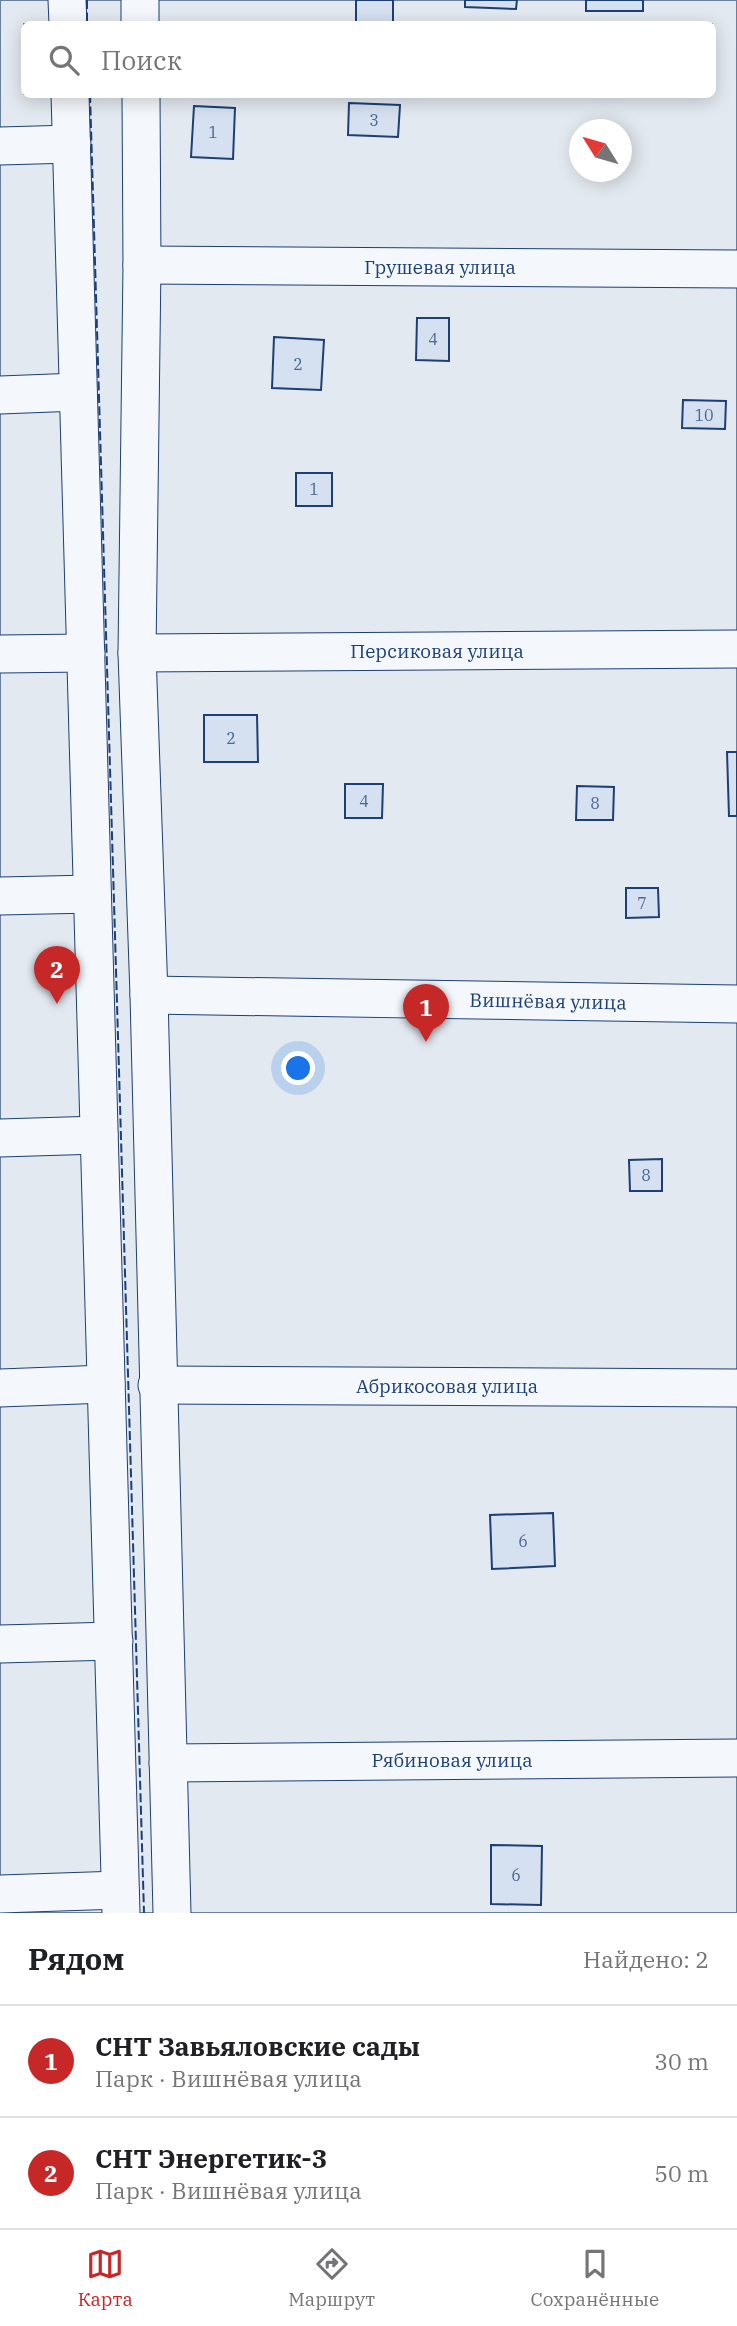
<!DOCTYPE html>
<html lang="ru">
<head>
<meta charset="utf-8">
<style>
	body { margin:0; font-family:"IBM Plex Serif",serif; background:#f2f2f2; color:#202124 }
	.compass { position:absolute; left:569px; top:119px; width:63px; height:63px; border-radius:50%; background:#fff; box-shadow:0 4px 18px #0003; rotate:307deg }
	.you { position:absolute; left:299px; top:1069px; width:24px; height:24px; margin:-18px; border:5px solid #fff; border-radius:50%; background:#1a73e8; box-shadow:0 0 0 10px #1a73e833 }
	.badge { display:grid; place-items:center; width:46px; height:46px; border-radius:50%; background:#c62828; color:#fff; font-size:23px; font-weight:700 }
	.pin { position:absolute; translate:-50% -58px; filter:drop-shadow(0 2px 4px #0008) }
	.pin::after { content:''; position:absolute; top:37px; width:24px; height:21px; background:inherit; clip-path:polygon(0 0,100% 0,50% 100%) }
	.list { margin:0; padding:0; list-style:none }
	h2 { display:flex; justify-content:space-between; align-items:center; height:91px; margin:0; padding:0 28px; font-size:30px }
	h2 small { font-size:23px; font-weight:400; color:#757577 }
	.list li { display:grid; grid-template-columns:46px 1fr auto; gap:21px; align-items:center; box-sizing:border-box; height:112px; padding:0 28px; border-top:2px solid #e0e0e0 }
	.list b { display:block; font-size:26px; white-space:nowrap }
	.list p { margin:0; font-size:23px; white-space:nowrap; color:#757577 }
	.list em { font-size:23px; font-style:normal; color:#757577 }
	.icon { flex:none; width:38px; height:38px; fill:none; stroke:currentColor; stroke-width:2; stroke-linecap:round; stroke-linejoin:round }
	.map { position:relative; flex:none; width:737px; height:1913px; overflow:hidden }
	.search { position:absolute; background:#fff; box-shadow:0 4px 18px #0003; left:21px; right:21px; top:21px; height:77px; display:flex; align-items:center; gap:18px; box-sizing:border-box; padding:0 24px; border-radius:10px; color:#757577; font-size:26px }
	.sheet { height:315px; background:#fff }
	nav { display:flex; justify-content:space-around; align-items:center; box-sizing:border-box; height:98px; border-top:2px solid #e0e0e0; background:#fff; font-size:19px; color:#757577 }
	nav a { display:grid; justify-items:center; gap:4px }
	nav .on { color:#c62828 }
	.map>svg:first-child { display:block }
	.green { fill:#e3e9f0; stroke:#687fa3; stroke-width:2; fill-rule:evenodd }
	.building { fill:#d5e0f0; stroke:#1d3f73; stroke-width:2 }
	.lines { fill:none; stroke-linecap:round; stroke-linejoin:round }
	.minor-casing { stroke:#1d3f73; stroke-width:39 }
	.minor { stroke:#f4f7fb; stroke-width:37 }
	.fence { stroke:#1d3f73; stroke-width:2; stroke-dasharray:9 3.5; stroke-linecap:butt }
	.labels { text-anchor:middle; dominant-baseline:central; stroke-width:5; stroke-linejoin:round; paint-order:stroke }
	.number-label { font-size:16px; fill:#4b6792 }
	.street-label { font-size:19px; fill:#1d3f73; stroke:#f4f7fb }
</style>
</head>
<body>
<div class="map">
<svg width="737" height="1913" viewBox="0 0 737 1913">
	<rect width="100%" height="100%" fill="#f4f7fb"/>
	<!-- green -->
	<path class="green" d="M0 0H737V1913H0ZM24 24H712V94H24ZM580 130H622V172H580Z"/>
	<!-- building -->
	<g class="building">
		<polygon points="356,0 393,0 393,22 356,23"/>
		<polygon points="465,0 517,0 516,9 465,7"/>
		<rect x="586" y="0" width="57" height="11"/>
		<polygon points="349,103 400,105 398,137 348,135"/>
		<polygon points="194,106 235,108 233,159 191,157"/>
		<polygon points="417,318 449,318 449,361 416,360"/>
		<polygon points="274,337 324,340 321,390 272,388"/>
		<polygon points="683,400 726,401 725,429 682,428"/>
		<rect x="296" y="473" width="36" height="33"/>
		<polygon points="204,715 257,715 258,762 204,762"/>
		<polygon points="727,752 737,752 737,816 729,816"/>
		<polygon points="345,784 383,784 382,818 345,818"/>
		<polygon points="577,786 614,787 613,820 576,820"/>
		<polygon points="626,888 658,888 659,917 626,918"/>
		<polygon points="662,1159 662,1191 630,1191 629,1160"/>
		<polygon points="553,1513 555,1566 492,1569 490,1515"/>
		<polygon points="491,1845 542,1846 541,1905 491,1904"/>
	</g>
	<g class="lines">
		<defs>
			<g id="minor">
				<polyline points="67,0 68,24"/>
				<polyline points="140,0 140,24"/>
				<polyline points="70,94 121,1913"/>
				<polyline points="141,94 142,265 137,653 149,995 172,1913"/>
				<polyline points="0,146 72,144"/>
				<polyline points="142,265 737,269"/>
				<polyline points="0,395 78,392"/>
				<polyline points="137,653 737,649"/>
				<polyline points="0,654 86,653"/>
				<polyline points="0,896 92,894"/>
				<polyline points="149,995 737,1004"/>
				<polyline points="0,1138 99,1135"/>
				<polyline points="157,1385 737,1388"/>
				<polyline points="0,1388 106,1384"/>
				<polyline points="0,1644 114,1641"/>
				<polyline points="168,1763 737,1758"/>
				<polyline points="0,1894 120,1890"/>
			</g>
		</defs>
		<!-- minor casing -->
		<use href="#minor" class="minor-casing"/>
		<!-- minor -->
		<use href="#minor" class="minor"/>
		<!-- fence -->
		<g class="fence">
			<polyline points="87,0 87,24"/>
			<polyline points="90,94 144,1913"/>
		</g>
	</g>
	<g class="labels">
		<!-- number labels -->
		<g class="number-label">
			<text x="374" y="120">3</text>
			<text x="213" y="132">1</text>
			<text x="433" y="339">4</text>
			<text x="298" y="364">2</text>
			<text x="704" y="415">10</text>
			<text x="314" y="489">1</text>
			<text x="231" y="738">2</text>
			<text x="364" y="801">4</text>
			<text x="595" y="803">8</text>
			<text x="642" y="903">7</text>
			<text x="646" y="1175">8</text>
			<text x="523" y="1541">6</text>
			<text x="516" y="1875">6</text>
		</g>
		<!-- street labels -->
		<g class="street-label">
			<text x="440" y="267">Грушевая улица</text>
			<text x="437" y="651">Персиковая улица</text>
			<text transform="translate(548 1001) rotate(1)">Вишнёвая улица</text>
			<text x="447" y="1386">Абрикосовая улица</text>
			<text x="452" y="1760">Рябиновая улица</text>
		</g>
	</g>
</svg>
<svg class="compass" viewBox="-18 -18 36 36"><path d="M0-13l5 13h-10z" fill="#e53935"/><path d="M0 13l5-13h-10z" fill="#757577"/></svg>
<div class="you"></div>
<div class="pin badge" style="left:426px;top:1042px">1</div>
<div class="pin badge" style="left:57px;top:1004px">2</div>
<div class="search"><svg class="icon" aria-label="search" viewBox="0 0 24 24"><circle cx="10" cy="10" r="6"/><path d="M15 15l6 6"/></svg>Поиск</div>
</div>
<section class="sheet">
<h2>Рядом<small>Найдено: 2</small></h2>
<ul class="list">
<li><span class="badge">1</span><div><b>СНТ Завьяловские сады</b><p>Парк · Вишнёвая улица</p></div><em>30 m</em></li>
<li><span class="badge">2</span><div><b>СНТ Энергетик-3</b><p>Парк · Вишнёвая улица</p></div><em>50 m</em></li>
</ul>
</section>
<nav>
<a class="on"><svg class="icon" aria-label="map" viewBox="0 0 24 24"><path d="M3 6l6-2 6 2 6-2v14l-6 2-6-2-6 2zM9 4v14M15 6v14"/></svg>Карта</a>
<a><svg class="icon" aria-label="directions" viewBox="0 0 24 24"><path d="M12 3l9 9-9 9-9-9zM9 14v-3h6M13 9l2 2-2 2"/></svg>Маршрут</a>
<a><svg class="icon" aria-label="saved" viewBox="0 0 24 24"><path d="M7 4h10v16l-5-4-5 4z"/></svg>Сохранённые</a>
</nav>
</body>
</html>
